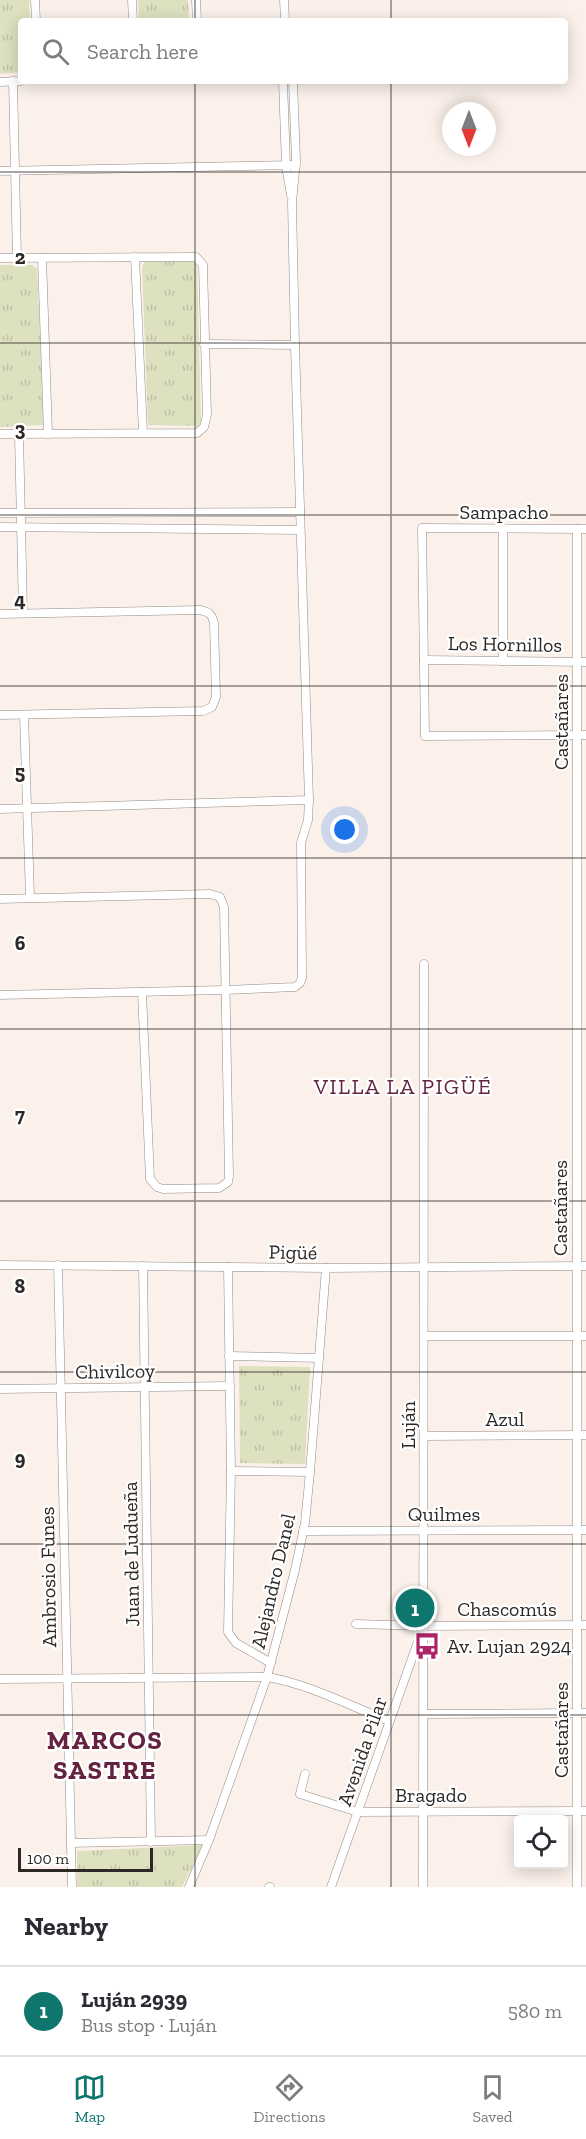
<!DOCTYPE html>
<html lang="en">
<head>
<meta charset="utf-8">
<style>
	body { margin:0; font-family:"Zilla Slab",serif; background:#f2f2f3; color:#2b2b33 }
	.controls { position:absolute; right:18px; bottom:18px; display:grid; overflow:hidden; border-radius:6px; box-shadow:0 3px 15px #0003 }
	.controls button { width:54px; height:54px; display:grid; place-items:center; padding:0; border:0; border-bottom:2px solid #e1e1e2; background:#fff; color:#2b2b33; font:30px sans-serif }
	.compass { position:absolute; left:442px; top:102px; width:54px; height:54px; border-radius:50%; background:#fff; box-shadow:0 3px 15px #0003; rotate:180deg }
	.scale { position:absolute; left:18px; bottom:15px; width:135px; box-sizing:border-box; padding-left:6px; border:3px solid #2c2825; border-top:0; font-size:16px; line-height:21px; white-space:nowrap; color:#2c2825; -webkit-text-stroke:4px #fff; paint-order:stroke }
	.you { position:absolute; left:345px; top:830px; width:21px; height:21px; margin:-15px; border:4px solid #fff; border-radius:50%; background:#1a73e8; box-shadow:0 0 0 9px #1a73e833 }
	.badge { display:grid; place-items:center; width:39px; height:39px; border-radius:50%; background:#0f766e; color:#fff; font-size:20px; font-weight:700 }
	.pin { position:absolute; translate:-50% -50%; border:3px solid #fff; box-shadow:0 2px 6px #0006 }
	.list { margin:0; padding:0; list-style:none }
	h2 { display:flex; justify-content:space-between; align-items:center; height:78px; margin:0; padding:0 24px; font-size:26px }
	h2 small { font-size:20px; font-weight:400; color:#7c7c81 }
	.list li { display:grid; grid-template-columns:39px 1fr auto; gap:18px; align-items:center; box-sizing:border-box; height:90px; padding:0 24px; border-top:2px solid #e1e1e2 }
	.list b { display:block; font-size:22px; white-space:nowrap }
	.list p { margin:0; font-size:20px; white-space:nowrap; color:#7c7c81 }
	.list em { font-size:20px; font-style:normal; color:#7c7c81 }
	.icon { flex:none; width:33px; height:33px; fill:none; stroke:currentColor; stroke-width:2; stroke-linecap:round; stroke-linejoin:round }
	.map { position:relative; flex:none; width:586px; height:1887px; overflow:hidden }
	.search { position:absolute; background:#fff; box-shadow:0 3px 15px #0003; left:18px; right:18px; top:18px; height:66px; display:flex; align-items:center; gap:15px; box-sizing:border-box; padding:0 21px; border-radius:6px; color:#7c7c81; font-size:22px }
	.sheet { height:168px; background:#fff }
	nav { display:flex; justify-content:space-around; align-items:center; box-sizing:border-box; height:84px; border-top:2px solid #e1e1e2; background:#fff; font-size:16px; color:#7c7c81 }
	nav a { display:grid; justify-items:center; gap:3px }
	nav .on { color:#0f766e }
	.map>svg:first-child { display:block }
	.park { fill:url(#park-tufts) }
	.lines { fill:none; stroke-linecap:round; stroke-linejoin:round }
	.minor-casing { stroke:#948b84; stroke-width:9 }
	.minor { stroke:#fff; stroke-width:8 }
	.grid { fill:none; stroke:#2c2825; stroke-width:1.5; stroke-opacity:0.55 }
	.labels { text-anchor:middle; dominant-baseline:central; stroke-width:4.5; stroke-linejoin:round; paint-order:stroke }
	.street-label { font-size:20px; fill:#2c2825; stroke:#fff }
	.poi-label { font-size:20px; fill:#2c2825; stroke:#fff; text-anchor:start }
	.quarter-label { font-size:22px; letter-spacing:1.5px; fill:#652340; stroke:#fff }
	.district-label { font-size:26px; font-weight:bold; letter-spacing:1.5px; fill:#652340; stroke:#fff }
	.grid-label { font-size:20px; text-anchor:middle; font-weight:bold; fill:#2c2825; stroke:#fff; stroke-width:4.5; stroke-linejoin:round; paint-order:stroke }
</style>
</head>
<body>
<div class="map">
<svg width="586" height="1887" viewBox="0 0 586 1887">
	<defs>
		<pattern id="park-tufts" width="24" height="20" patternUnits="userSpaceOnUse" patternTransform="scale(1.5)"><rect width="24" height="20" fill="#dee1c0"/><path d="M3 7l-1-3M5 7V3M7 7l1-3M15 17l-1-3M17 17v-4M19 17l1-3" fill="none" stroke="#bfc1a5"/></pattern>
	</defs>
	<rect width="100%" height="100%" fill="#fbf1ea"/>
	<!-- park -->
	<g class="park">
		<polygon points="0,0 29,0 30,21 21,21 21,72 0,74"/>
		<polygon points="138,0 188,0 189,21 139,21"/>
		<polygon points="146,260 190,260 197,265 201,420 198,426 148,425 142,267"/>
		<polygon points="0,265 32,265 37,268 44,425 0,427"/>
		<polygon points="239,1366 310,1367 305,1464 240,1463"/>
		<polygon points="203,1845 182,1887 77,1887 77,1851"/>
	</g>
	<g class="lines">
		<defs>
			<g id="minor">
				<polyline points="35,0 36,21"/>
				<polyline points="132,0 133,21"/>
				<polyline points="196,0 197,21"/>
				<polyline points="284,0 285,21"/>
				<polyline points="13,81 17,257"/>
				<polyline points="283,81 286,166 291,195"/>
				<polyline points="0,82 21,81"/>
				<polyline points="0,171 296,165"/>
				<polyline points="135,257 143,433"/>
				<polyline points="0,258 196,257 203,265 207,415 204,427 197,433 0,434"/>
				<polyline points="42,258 48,434"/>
				<polyline points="204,344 295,345"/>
				<polyline points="19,434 23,613"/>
				<polyline points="0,513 300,512"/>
				<polyline points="0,527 300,530"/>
				<polyline points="586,529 422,528 425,736 586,735"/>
				<path d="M0 614 200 610C209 612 212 614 214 623L216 697 212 707 203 711 0 715"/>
				<polyline points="424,660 586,662"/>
				<polyline points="503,661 503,528"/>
				<polyline points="24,715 30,897"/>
				<polyline points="0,809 309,800 295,345 292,202 296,161 293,81"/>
				<polyline points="0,899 210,894 220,897 224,907 229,1176 228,1182 219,1188 163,1189 157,1187 150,1179 142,992"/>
				<polyline points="0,995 225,990 295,987 300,983 302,978 301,843 308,820 309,800"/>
				<polyline points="0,1265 326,1268 586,1266"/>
				<polyline points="58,1265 72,1887"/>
				<polyline points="143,1266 151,1842"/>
				<polyline points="228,1267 231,1471 228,1632 236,1643 271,1663"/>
				<polyline points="424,1336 586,1336"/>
				<polyline points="229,1356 319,1358"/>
				<polyline points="0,1389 230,1386"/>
				<polyline points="425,1436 586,1435"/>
				<polyline points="231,1471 310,1472"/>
				<polyline points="303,1531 586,1530"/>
				<polyline points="356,1624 424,1626 586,1625"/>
				<path d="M0 1679 267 1677C309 1684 350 1706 389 1721"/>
				<polyline points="424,1714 586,1713"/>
				<polyline points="305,1774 300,1794 358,1812 586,1811"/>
				<polyline points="71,1843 209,1840"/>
				<polyline points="189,1887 209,1840 267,1677 295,1570 305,1523 310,1472 326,1268"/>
				<polyline points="269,1887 270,1887"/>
				<polyline points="331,1887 421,1633"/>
				<polyline points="423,1887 424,964"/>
				<polyline points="577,1887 577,529"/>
			</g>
		</defs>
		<!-- minor casing -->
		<use href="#minor" class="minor-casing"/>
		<!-- minor -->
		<use href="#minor" class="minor"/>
	</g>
	<!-- grid -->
	<path class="grid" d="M195 0V21M391 0V21M195 81V1887M391 81V1887M0 172H586M0 343H586M0 515H586M0 686H586M0 858H586M0 1029H586M0 1201H586M0 1372H586M0 1544H586M0 1715H586"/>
	<!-- icons -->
	<defs>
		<symbol id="bus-bare" viewBox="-9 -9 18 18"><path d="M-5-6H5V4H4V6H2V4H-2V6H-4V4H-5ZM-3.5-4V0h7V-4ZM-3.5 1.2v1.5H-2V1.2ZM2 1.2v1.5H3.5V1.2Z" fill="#ac2367" stroke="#fff" stroke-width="2.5" paint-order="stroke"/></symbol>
	</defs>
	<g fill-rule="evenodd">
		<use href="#bus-bare" x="408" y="1627" width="38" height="38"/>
	</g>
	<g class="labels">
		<!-- street labels -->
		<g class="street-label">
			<text x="504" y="512">Sampacho</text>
			<text transform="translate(505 644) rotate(1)">Los Hornillos</text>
			<text transform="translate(561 722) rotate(-90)">Castañares</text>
			<text transform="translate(560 1208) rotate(-90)">Castañares</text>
			<text transform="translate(293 1252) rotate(1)">Pigüé</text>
			<text transform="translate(115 1371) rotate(-1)">Chivilcoy</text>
			<text x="505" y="1419">Azul</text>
			<text transform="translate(408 1425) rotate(-90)">Luján</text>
			<text x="444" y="1514">Quilmes</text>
			<text transform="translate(131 1554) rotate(-91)">Juan de Ludueña</text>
			<text transform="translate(48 1577) rotate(-91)">Ambrosio Funes</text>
			<text transform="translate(273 1581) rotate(-77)">Alejandro Danel</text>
			<text x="507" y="1609">Chascomús</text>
			<text transform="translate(561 1730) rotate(-90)">Castañares</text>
			<text transform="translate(362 1751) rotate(-71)">Avenida Pilar</text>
			<text x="431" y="1795">Bragado</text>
		</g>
		<!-- poi labels -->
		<g class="poi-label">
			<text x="447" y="1646">Av. Lujan 2924</text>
		</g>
		<!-- quarter labels -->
		<g class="quarter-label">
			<text x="403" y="1086">VILLA LA PIGÜÉ</text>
		</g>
		<!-- district labels -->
		<g class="district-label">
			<text x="105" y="1740">MARCOS<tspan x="105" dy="30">SASTRE</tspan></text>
		</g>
	</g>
	<g class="grid-label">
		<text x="20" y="264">2</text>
		<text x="20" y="436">3</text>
		<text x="20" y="607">4</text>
		<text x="20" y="779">5</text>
		<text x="20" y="950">6</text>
		<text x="20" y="1122">7</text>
		<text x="20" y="1293">8</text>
		<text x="20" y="1465">9</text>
	</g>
</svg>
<div class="controls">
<button><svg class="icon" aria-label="locate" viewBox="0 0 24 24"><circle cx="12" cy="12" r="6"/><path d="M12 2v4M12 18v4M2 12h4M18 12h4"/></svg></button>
</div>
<svg class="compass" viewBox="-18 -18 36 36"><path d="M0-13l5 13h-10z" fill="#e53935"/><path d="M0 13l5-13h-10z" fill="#7c7c81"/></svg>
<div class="scale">100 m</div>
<div class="you"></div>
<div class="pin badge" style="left:415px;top:1608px">1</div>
<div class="search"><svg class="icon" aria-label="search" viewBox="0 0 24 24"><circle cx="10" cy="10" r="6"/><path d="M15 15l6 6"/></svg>Search here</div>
</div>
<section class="sheet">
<h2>Nearby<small></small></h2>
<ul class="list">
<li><span class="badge">1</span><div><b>Luján 2939</b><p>Bus stop · Luján</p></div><em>580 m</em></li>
</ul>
</section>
<nav>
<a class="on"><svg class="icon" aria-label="map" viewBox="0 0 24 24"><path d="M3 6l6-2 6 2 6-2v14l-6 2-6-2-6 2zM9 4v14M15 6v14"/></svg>Map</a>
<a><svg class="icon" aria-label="directions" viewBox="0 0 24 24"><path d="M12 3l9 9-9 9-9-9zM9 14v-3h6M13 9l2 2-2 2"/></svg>Directions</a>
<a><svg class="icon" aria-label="saved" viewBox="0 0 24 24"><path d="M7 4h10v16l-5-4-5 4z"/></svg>Saved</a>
</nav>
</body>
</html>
